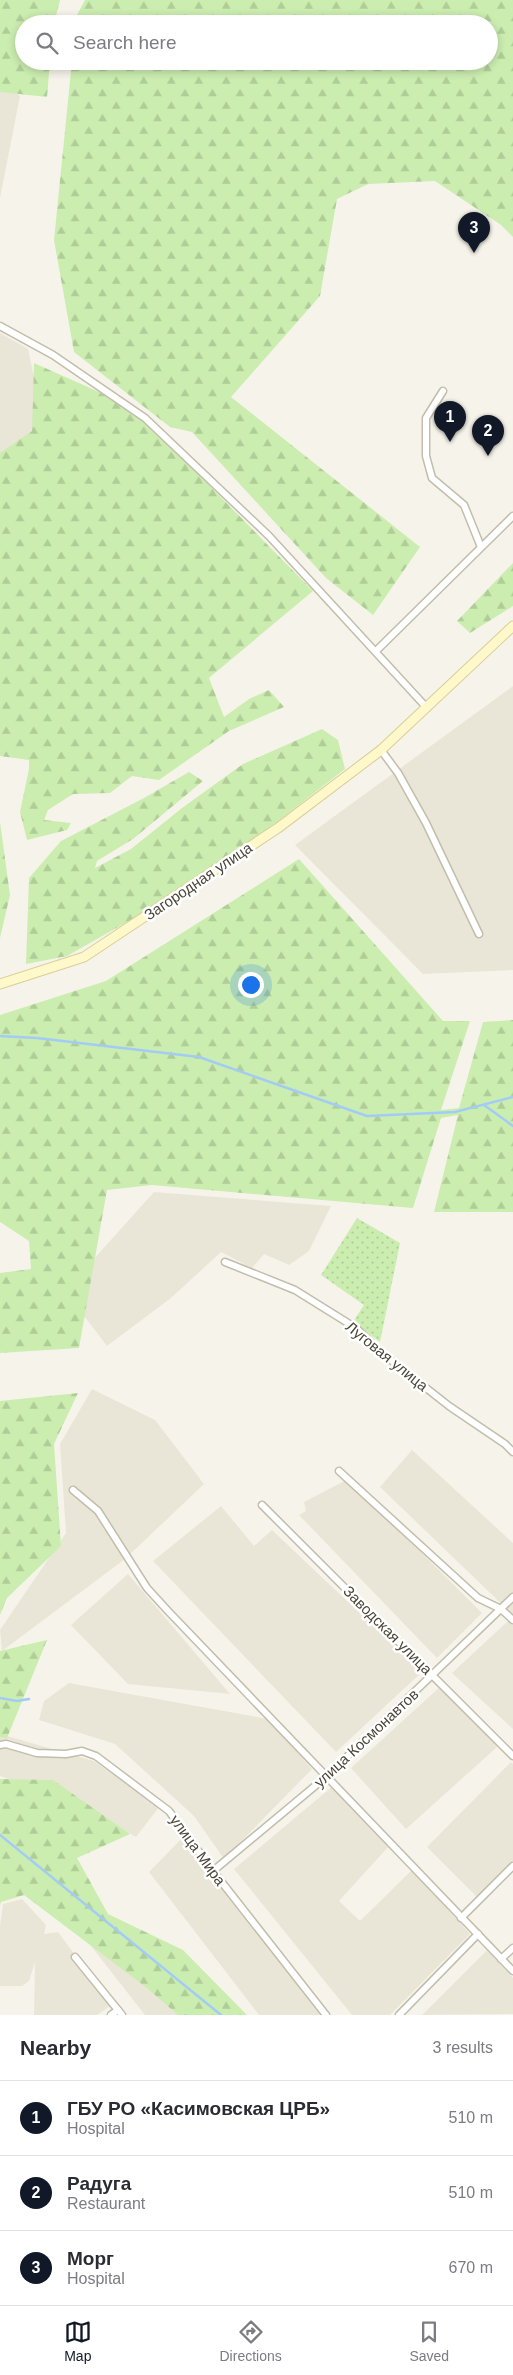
<!DOCTYPE html>
<html lang="en">
<head>
<meta charset="utf-8">
<style>
	body { margin:0; font-family:Helvetica,sans-serif; background:#f7f7f7; color:#2b2b33 }
	.you { position:absolute; left:250px; top:984px; width:18px; height:18px; margin:-12px; border:4px solid #fff; border-radius:50%; background:#1a73e8; box-shadow:0 0 0 8px #1a73e833 }
	.badge { display:grid; place-items:center; width:32px; height:32px; border-radius:50%; background:#111827; color:#fff; font-size:16px; font-weight:700 }
	.pin { position:absolute; translate:-50% -41px; filter:drop-shadow(0 1px 2px #0008) }
	.pin::after { content:''; position:absolute; top:26px; width:18px; height:15px; background:inherit; clip-path:polygon(0 0,100% 0,50% 100%) }
	.list { margin:0; padding:0; list-style:none }
	h2 { display:flex; justify-content:space-between; align-items:center; height:65px; margin:0; padding:0 20px; font-size:21px }
	h2 small { font-size:16px; font-weight:400; color:#7c7c81 }
	.list li { display:grid; grid-template-columns:32px 1fr auto; gap:15px; align-items:center; box-sizing:border-box; height:75px; padding:0 20px; border-top:1px solid #e1e1e2 }
	.list b { display:block; font-size:19px; white-space:nowrap }
	.list p { margin:0; font-size:16px; white-space:nowrap; color:#7c7c81 }
	.list em { font-size:16px; font-style:normal; color:#7c7c81 }
	.icon { flex:none; width:28px; height:28px; fill:none; stroke:currentColor; stroke-width:2; stroke-linecap:round; stroke-linejoin:round }
	.map { position:relative; flex:none; width:513px; height:2015px; overflow:hidden }
	.search { position:absolute; background:#fff; box-shadow:0 2px 8px #0003; left:15px; right:15px; top:15px; height:55px; display:flex; align-items:center; gap:12px; box-sizing:border-box; padding:0 18px; border-radius:28px; color:#7c7c81; font-size:19px }
	.sheet { height:290px; background:#fff }
	nav { display:flex; justify-content:space-around; align-items:center; box-sizing:border-box; height:70px; border-top:1px solid #e1e1e2; background:#fff; font-size:14px; color:#7c7c81 }
	nav a { display:grid; justify-items:center; gap:2px }
	nav .on { color:#111827 }
	.map>svg:first-child { display:block }
	.residential { fill:#eae6d7 }
	.forest { fill:url(#forest-firs) }
	.garden { fill:url(#garden-dots) }
	.lines { fill:none; stroke-linecap:round; stroke-linejoin:round }
	.stream { stroke:#a2ccf6; stroke-width:2.5 }
	.street-casing { stroke:#c3bdab; stroke-width:9 }
	.secondary-casing { stroke:#dace96; stroke-width:11 }
	.street { stroke:#fff; stroke-width:6 }
	.secondary { stroke:#fff8cb; stroke-width:9 }
	.labels { text-anchor:middle; dominant-baseline:central; stroke-width:5; stroke-linejoin:round; paint-order:stroke }
	.street-label { font-size:15px; fill:#4b4537; stroke:#fff }
</style>
</head>
<body>
<div class="map">
<svg width="513" height="2015" viewBox="0 0 513 2015">
	<defs>
		<pattern id="forest-firs" width="22" height="20" patternUnits="userSpaceOnUse" patternTransform="scale(1.25)"><rect width="22" height="20" fill="#cbedb0"/><path d="M5 1l3.5 6h-7zM16 11l3.5 6h-7z" fill="#b0cd98"/></pattern>
		<pattern id="garden-dots" width="8" height="8" patternUnits="userSpaceOnUse" patternTransform="scale(1.25)"><rect width="8" height="8" fill="#cbedb0"/><path d="M2 2h.1M6 6h.1" fill="none" stroke="#b0cd98" stroke-width="1.8" stroke-linecap="round"/></pattern>
	</defs>
	<rect width="100%" height="100%" fill="#f6f4ea"/>
	<!-- residential -->
	<g class="residential">
		<polygon points="0,82 20,96 0,198"/>
		<polygon points="0,333 28,349 59,493 0,478"/>
		<polygon points="513,686 513,970 423,974 295,845"/>
		<polygon points="154,1192 331,1206 309,1251 289,1265 264,1254 252,1268 221,1252 171,1298 107,1346 65,1291"/>
		<polygon points="92,1389 155,1420 204,1484 125,1559 2,1651 0,1630 66,1533 60,1444"/>
		<polygon points="412,1450 513,1543 513,1615 380,1487"/>
		<polygon points="348,1479 482,1613 437,1658 299,1515 306,1511 304,1502"/>
		<polygon points="221,1506 254,1546 272,1530 422,1672 336,1752 153,1561"/>
		<polygon points="128,1574 230,1694 128,1684 71,1625"/>
		<polygon points="509,1620 513,1625 513,1729 452,1673"/>
		<polygon points="69,1683 268,1719 312,1769 224,1859 194,1816 115,1744 39,1720 44,1701"/>
		<polygon points="441,1686 497,1747 406,1829 351,1768"/>
		<polygon points="0,1734 94,1761 159,1807 136,1837 78,1804 0,1776"/>
		<polygon points="511,1762 513,1764 513,1861 477,1897 427,1847"/>
		<polygon points="333,1786 390,1845 339,1901 360,1921 413,1869 470,1934 390,2015 352,2015 234,1869"/>
		<polygon points="185,1835 329,2015 259,2015 149,1872"/>
		<polygon points="22,1899 46,1925 44,1934 58,1932 112,2005 97,2015 34,2015 35,1962 29,1981 22,1986 0,1986 0,1926 3,1904"/>
		<polygon points="100,1934 188,2015 145,2015 91,1946"/>
		<polygon points="487,1950 513,1978 513,2014 422,2015"/>
	</g>
	<!-- forest -->
	<g class="forest">
		<polygon points="0,0 60,0 54,24 24,24 24,61 50,61 47,97 0,92"/>
		<polygon points="85,0 513,0 513,237 501,225 435,181 368,184 337,199 320,296 231,397 420,547 373,615 326,578 192,432 170,427 74,352 54,240 72,61 489,61 489,24 76,24 77,15"/>
		<polygon points="34,363 99,392 150,425 313,591 209,678 224,717 249,699 269,690 284,707 229,731 159,780 132,776 110,793 73,794 48,810 44,820 71,823 67,830 27,840 20,812 29,769 29,760 0,756 0,453 32,431"/>
		<polygon points="513,563 513,606 470,633 457,621"/>
		<polygon points="322,729 338,740 345,769 269,828 150,909 67,956 26,964 29,878 61,841 144,798 189,772 203,781 133,839 97,861 95,868 131,849 182,808 243,764"/>
		<polygon points="0,822 10,895 0,938"/>
		<polygon points="299,859 443,1021 470,1021 441,1110 459,1108 483,1022 513,1020 513,1212 434,1212 458,1115 441,1118 413,1208 152,1185 107,1190 79,1348 0,1353 0,1273 31,1269 29,1241 0,1222 0,1015 106,981"/>
		<polygon points="78,1393 54,1444 61,1546 7,1598 0,1615 0,1401"/>
		<polygon points="47,1640 7,1738 0,1737 0,1651"/>
		<polygon points="0,1779 53,1780 130,1834 77,1858 108,1914 183,1950 247,2015 178,2015 147,1988 24,1895 1,1902 0,1906"/>
	</g>
	<!-- garden -->
	<polygon class="garden" points="357,1218 400,1243 380,1342 353,1322 364,1305 321,1275"/>
	<g class="lines">
		<!-- stream -->
		<g class="stream">
			<polyline points="0,1036 37,1038 199,1057 367,1116 455,1112 513,1097"/>
			<polyline points="484,1105 513,1126"/>
			<polyline points="0,1698 17,1701 29,1699"/>
			<polyline points="0,1835 221,2015"/>
		</g>
		<defs>
			<g id="street">
				<polyline points="0,326 53,355 145,418 269,536 427,708"/>
				<polyline points="443,391 426,418 426,456 432,478 464,505 481,547"/>
				<polyline points="376,651 513,516"/>
				<polyline points="381,750 398,773 426,823 479,934"/>
				<polyline points="225,1262 295,1290 356,1328 383,1354 449,1406 505,1444 513,1452"/>
				<polyline points="339,1471 478,1598 501,1609 513,1620"/>
				<polyline points="73,1490 98,1511 147,1588 168,1611 513,1971"/>
				<polyline points="262,1505 513,1756"/>
				<polyline points="0,1745 6,1744 37,1753 66,1754 82,1751 96,1756 169,1811 213,1871 326,2015"/>
				<polyline points="213,1871 327,1776 513,1597"/>
				<polyline points="461,1918 513,1866"/>
				<polyline points="75,1957 122,2015"/>
				<polyline points="501,1959 513,1948"/>
				<polyline points="111,2015 118,2010"/>
				<polyline points="399,2015 478,1934"/>
			</g>
			<polyline id="secondary" points="0,984 84,957 278,828 381,750 513,626"/>
		</defs>
		<!-- street casing -->
		<use href="#street" class="street-casing"/>
		<!-- secondary casing -->
		<use href="#secondary" class="secondary-casing"/>
		<!-- street -->
		<use href="#street" class="street"/>
		<!-- secondary -->
		<use href="#secondary" class="secondary"/>
	</g>
	<g class="labels">
		<!-- street labels -->
		<g class="street-label">
			<text transform="translate(198 881) rotate(-34)">Загородная улица</text>
			<text transform="translate(387 1356) rotate(39)">Луговая улица</text>
			<text transform="translate(388 1630) rotate(45)">Заводская улица</text>
			<text transform="translate(366 1738) rotate(-43)">улица Космонавтов</text>
			<text transform="translate(198 1850) rotate(54)">улица Мира</text>
		</g>
	</g>
</svg>
<div class="you"></div>
<div class="pin badge" style="left:450px;top:442px">1</div>
<div class="pin badge" style="left:488px;top:456px">2</div>
<div class="pin badge" style="left:474px;top:253px">3</div>
<div class="search"><svg class="icon" aria-label="search" viewBox="0 0 24 24"><circle cx="10" cy="10" r="6"/><path d="M15 15l6 6"/></svg>Search here</div>
</div>
<section class="sheet">
<h2>Nearby<small>3 results</small></h2>
<ul class="list">
<li><span class="badge">1</span><div><b>ГБУ РО «Касимовская ЦРБ»</b><p>Hospital</p></div><em>510 m</em></li>
<li><span class="badge">2</span><div><b>Радуга</b><p>Restaurant</p></div><em>510 m</em></li>
<li><span class="badge">3</span><div><b>Морг</b><p>Hospital</p></div><em>670 m</em></li>
</ul>
</section>
<nav>
<a class="on"><svg class="icon" aria-label="map" viewBox="0 0 24 24"><path d="M3 6l6-2 6 2 6-2v14l-6 2-6-2-6 2zM9 4v14M15 6v14"/></svg>Map</a>
<a><svg class="icon" aria-label="directions" viewBox="0 0 24 24"><path d="M12 3l9 9-9 9-9-9zM9 14v-3h6M13 9l2 2-2 2"/></svg>Directions</a>
<a><svg class="icon" aria-label="saved" viewBox="0 0 24 24"><path d="M7 4h10v16l-5-4-5 4z"/></svg>Saved</a>
</nav>
</body>
</html>
